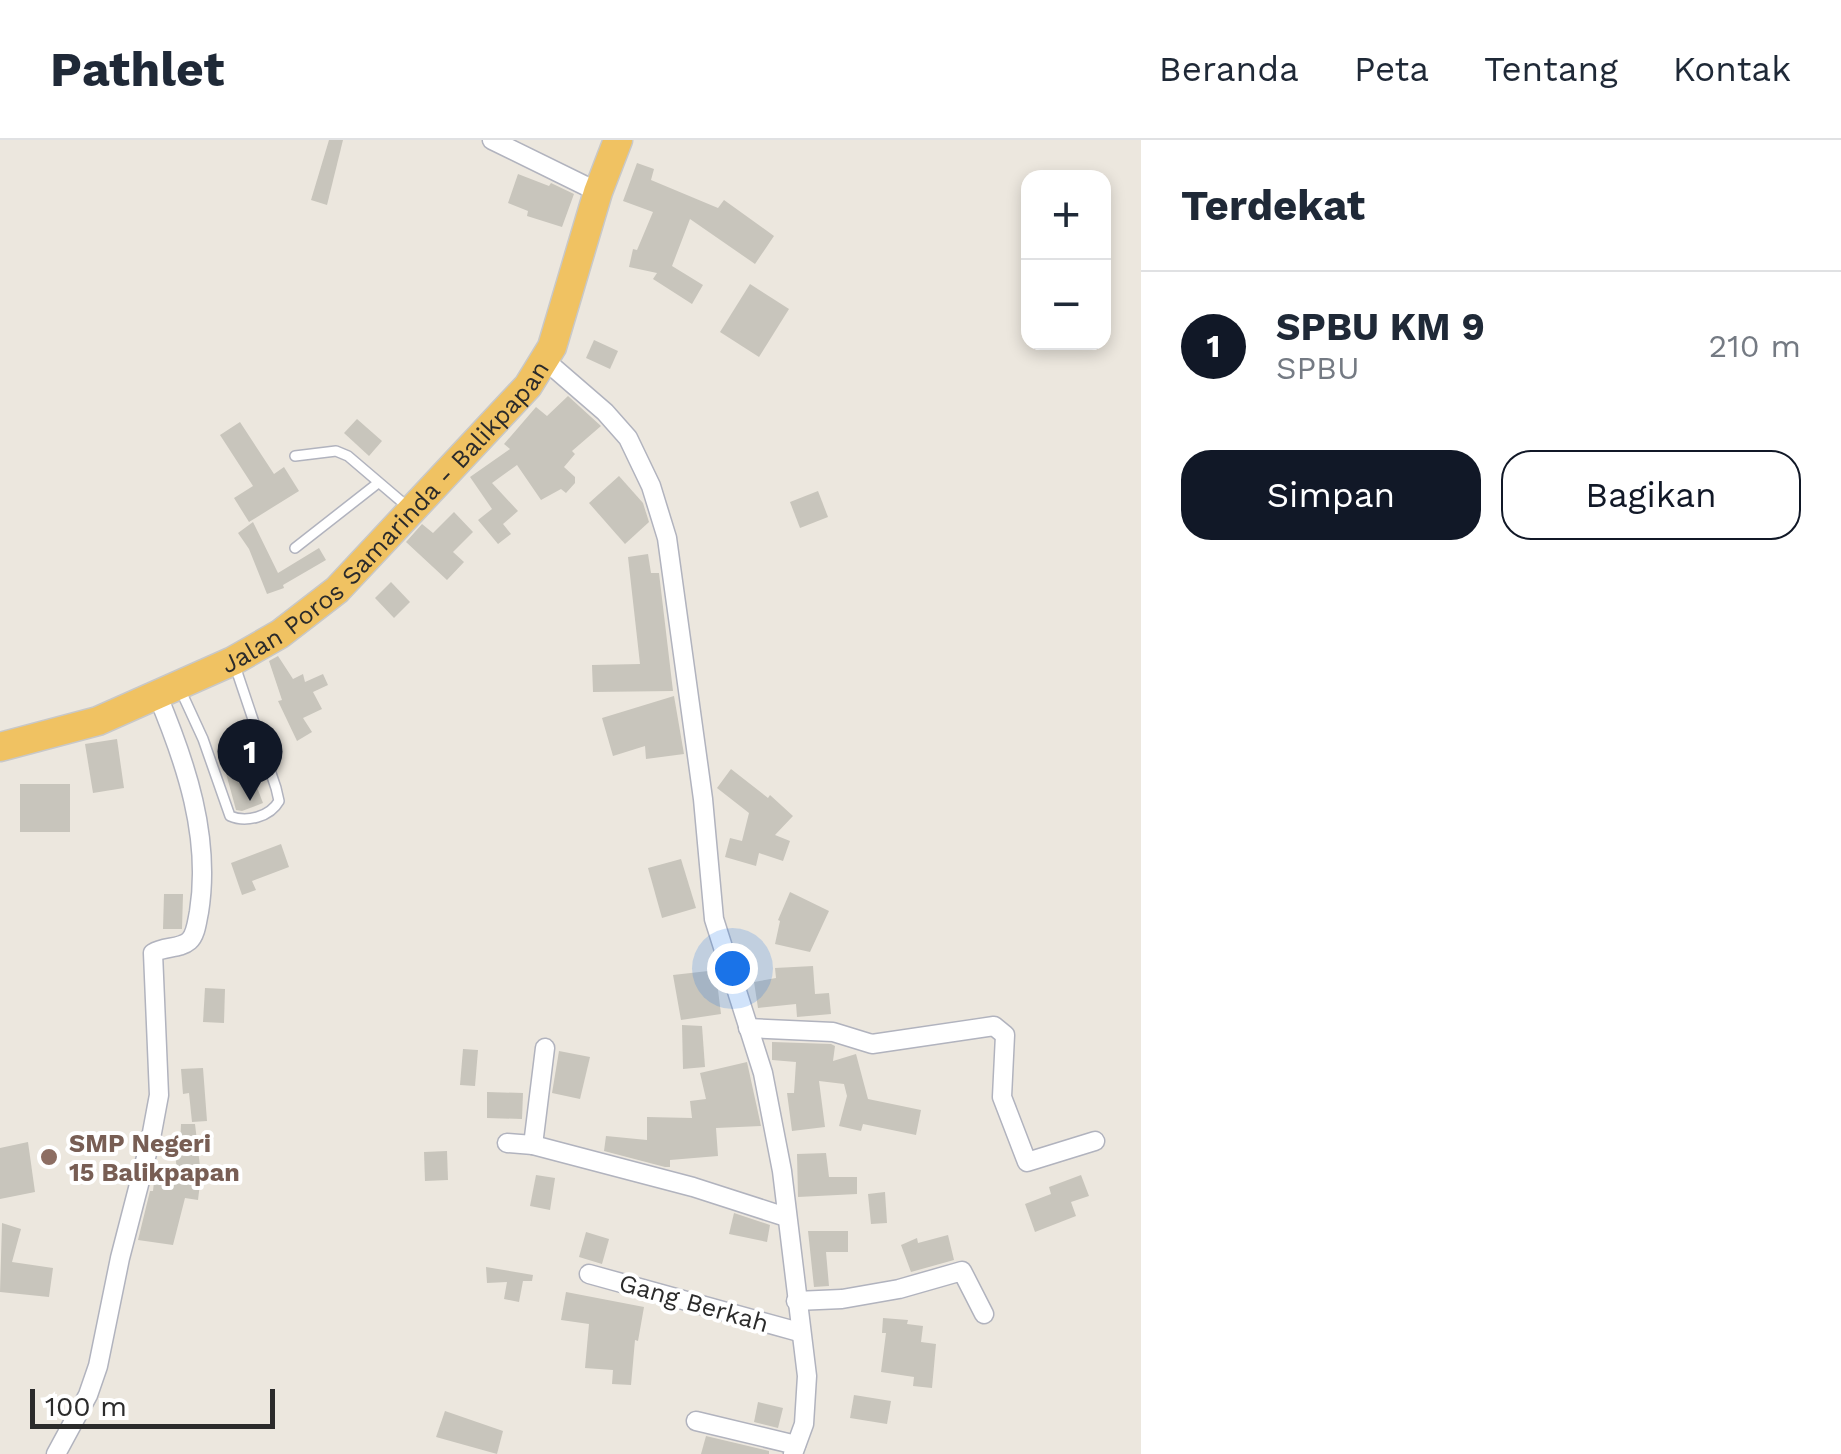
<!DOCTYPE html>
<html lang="id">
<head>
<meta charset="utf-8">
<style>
	body { margin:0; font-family:"Work Sans",sans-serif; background:#f2f2f3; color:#1f2937 }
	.controls { position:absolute; right:30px; top:30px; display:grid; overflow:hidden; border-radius:20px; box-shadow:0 5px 15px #0003 }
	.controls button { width:90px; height:90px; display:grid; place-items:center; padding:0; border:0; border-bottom:2px solid #e0e1e3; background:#fff; color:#1f2937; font:50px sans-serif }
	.scale { position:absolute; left:30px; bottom:25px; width:245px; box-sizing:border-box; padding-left:10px; border:5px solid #2b2b2b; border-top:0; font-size:28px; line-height:35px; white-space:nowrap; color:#2b2b2b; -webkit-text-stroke:8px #fff; paint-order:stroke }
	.you { position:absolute; left:732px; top:828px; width:35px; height:35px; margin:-25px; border:8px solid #fff; border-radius:50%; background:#1a73e8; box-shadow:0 0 0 15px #1a73e833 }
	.badge { display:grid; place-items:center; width:65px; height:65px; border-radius:50%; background:#111827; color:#fff; font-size:32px; font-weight:700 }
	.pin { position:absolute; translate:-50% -82px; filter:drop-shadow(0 2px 5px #0008) }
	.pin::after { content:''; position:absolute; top:52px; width:35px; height:30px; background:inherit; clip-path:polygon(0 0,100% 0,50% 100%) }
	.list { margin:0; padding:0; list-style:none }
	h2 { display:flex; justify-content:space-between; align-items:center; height:130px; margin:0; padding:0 40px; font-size:42px }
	h2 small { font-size:32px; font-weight:400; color:#747a83 }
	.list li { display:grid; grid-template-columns:65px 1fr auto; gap:30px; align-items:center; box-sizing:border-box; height:150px; padding:0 40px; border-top:2px solid #e0e1e3 }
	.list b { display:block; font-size:38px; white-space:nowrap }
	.list p { margin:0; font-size:32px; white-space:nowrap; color:#747a83 }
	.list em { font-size:32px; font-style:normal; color:#747a83 }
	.actions { display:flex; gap:20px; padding:30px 40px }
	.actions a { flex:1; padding:22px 0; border:2px solid #111827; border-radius:30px; text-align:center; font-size:35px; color:#111827 }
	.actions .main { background:#111827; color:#fff }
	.map { position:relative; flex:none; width:1141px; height:1314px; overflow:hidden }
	header { display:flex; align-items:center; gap:60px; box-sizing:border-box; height:140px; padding:0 50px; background:#fff; border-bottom:2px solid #e0e1e3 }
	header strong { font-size:48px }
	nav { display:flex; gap:55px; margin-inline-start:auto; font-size:35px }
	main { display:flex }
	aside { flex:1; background:#fff }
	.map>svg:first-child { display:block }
	.building { fill:#c8c5bc }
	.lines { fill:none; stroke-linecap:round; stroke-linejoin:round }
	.service-casing { stroke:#b1b3be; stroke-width:12 }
	.minor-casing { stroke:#b1b3be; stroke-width:21 }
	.trunk-casing { stroke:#c8c8c8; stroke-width:31 }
	.service { stroke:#fff; stroke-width:9 }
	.minor { stroke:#fff; stroke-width:18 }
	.trunk { stroke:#f0c262; stroke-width:28 }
	.education-dot { fill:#8d6e63; stroke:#fff; stroke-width:4 }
	.labels { text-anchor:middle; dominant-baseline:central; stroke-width:8; stroke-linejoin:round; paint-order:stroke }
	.street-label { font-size:25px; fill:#2b2b2b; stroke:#fff }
	.education-label { font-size:25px; font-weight:bold; fill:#785e54; stroke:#fff; text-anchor:start }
</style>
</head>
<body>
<header>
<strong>Pathlet</strong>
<nav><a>Beranda</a><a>Peta</a><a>Tentang</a><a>Kontak</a></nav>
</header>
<main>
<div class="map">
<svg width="1141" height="1314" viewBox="0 0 1141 1314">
	<rect width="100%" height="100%" fill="#ece7de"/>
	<!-- building -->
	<g class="building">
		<polygon points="329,0 343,0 327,65 311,60"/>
		<polygon points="637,23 654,29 651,40 718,68 724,60 774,96 755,124 690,79 672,126 703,145 692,164 653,139 657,133 629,127 633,109 637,110 653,72 623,61"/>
		<polygon points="518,34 549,46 551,43 574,54 562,87 527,76 528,71 508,63"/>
		<polygon points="750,144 789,169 759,217 720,192"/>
		<polygon points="594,200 618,211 610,229 586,218"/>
		<polygon points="568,256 601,286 572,311 575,314 564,327 575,337 575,343 566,353 561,349 541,360 517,325 492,343 518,371 503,384 511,394 498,404 478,380 492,369 470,337 510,309 504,304 536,267 547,276"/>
		<polygon points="357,279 382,301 369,316 344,293"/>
		<polygon points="240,282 274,334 284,327 299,351 249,382 234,358 253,346 220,295"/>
		<polygon points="619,336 643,363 649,382 625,404 589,363"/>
		<polygon points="818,351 828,377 800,388 790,362"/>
		<polygon points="454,372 473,392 453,412 464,422 447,440 406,402 422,384 433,393"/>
		<polygon points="253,382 278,433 319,408 326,420 283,445 284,448 267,454 249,409 238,393"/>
		<polygon points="648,414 651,433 659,433 673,551 593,552 592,525 640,524 628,417"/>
		<polygon points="391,442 410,462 394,478 375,458"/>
		<polygon points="278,516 293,539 303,534 305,542 323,534 328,545 313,552 322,569 303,578 312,592 297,601 278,561 282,560 269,521"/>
		<polygon points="674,556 684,614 646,619 645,606 613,616 602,578"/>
		<polygon points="117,599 124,648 93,653 85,604"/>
		<polygon points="240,603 263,663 242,671 236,670 220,611"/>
		<polygon points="731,629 768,658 770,655 793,676 775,695 790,701 783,721 759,713 756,726 725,717 730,698 742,701 749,673 717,648"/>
		<rect x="20" y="644" width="50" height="48"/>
		<polygon points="281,704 289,727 252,741 256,750 242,755 231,723"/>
		<polygon points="681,719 696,768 662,778 648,728"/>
		<polygon points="790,752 829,771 810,812 775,804 780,781 778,780"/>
		<polygon points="164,754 183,754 182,789 163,789"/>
		<polygon points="813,826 815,854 829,853 831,874 797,877 796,864 758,868 754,842 776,838 775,828"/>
		<polygon points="717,830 723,849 718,850 721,874 681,880 673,835"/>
		<polygon points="205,848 225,849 224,883 203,882"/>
		<polygon points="682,885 702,886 705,927 683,929"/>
		<polygon points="772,902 831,904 835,906 833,921 856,914 868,959 921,970 916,995 863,984 861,991 839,986 847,956 844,944 819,941 825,987 792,991 787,953 794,953 796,922 772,920"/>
		<polygon points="463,909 478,910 475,946 460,945"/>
		<polygon points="559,911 590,917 580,959 552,953"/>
		<polygon points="747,922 761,986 716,988 718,1016 670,1020 670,1027 665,1027 604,1011 606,996 647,1000 647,977 692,978 690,961 706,959 700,933"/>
		<polygon points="203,928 207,981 192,982 189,953 183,954 181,929"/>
		<polygon points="487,952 523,953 522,979 487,978"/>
		<polygon points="181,984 195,984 201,1035 198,1060 185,1058 173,1105 138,1100 150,1051 153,1051 155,1033 177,1035 175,1008 180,1007"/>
		<polygon points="28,1002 35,1052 0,1059 0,1008"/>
		<polygon points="447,1011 448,1040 425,1041 424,1012"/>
		<polygon points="826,1013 829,1037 857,1037 857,1054 798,1057 797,1014"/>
		<polygon points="536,1035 555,1038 550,1070 530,1066"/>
		<polygon points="1081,1035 1089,1056 1071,1062 1076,1076 1035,1092 1025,1064 1051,1054 1049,1047"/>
		<polygon points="885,1052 887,1083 871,1084 868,1054"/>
		<polygon points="734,1073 770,1085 767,1102 729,1094"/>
		<polygon points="2,1083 21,1089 12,1122 53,1128 49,1157 0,1152"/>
		<polygon points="808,1091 848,1091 848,1112 826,1112 829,1146 814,1147"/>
		<polygon points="586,1092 609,1099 602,1124 579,1117"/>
		<polygon points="948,1095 954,1120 911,1132 901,1105 917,1098 918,1103"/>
		<polygon points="486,1127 533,1135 532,1141 523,1141 519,1162 504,1159 507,1142 487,1143"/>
		<polygon points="566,1152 644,1167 638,1201 635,1200 631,1245 612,1244 613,1230 585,1228 589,1184 561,1180"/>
		<polygon points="883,1178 908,1180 907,1184 923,1186 921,1202 936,1204 932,1248 913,1246 914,1237 881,1232 886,1193 882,1193"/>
		<polygon points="854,1255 891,1261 887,1284 850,1278"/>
		<polygon points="758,1262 783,1268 778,1288 754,1282"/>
		<polygon points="445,1271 503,1291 497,1314 436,1297"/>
		<polygon points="706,1296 769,1311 769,1314 701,1314"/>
	</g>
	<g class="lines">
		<defs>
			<g id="service">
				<polyline points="295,316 336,311 348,316 409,368"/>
				<polyline points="295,408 378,343"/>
				<path d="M180 549 203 599 230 676C246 683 270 677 279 661L276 648 234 523"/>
			</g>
			<g id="minor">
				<polyline points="492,0 598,52"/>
				<polyline points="546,221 605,272 628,298 651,346 667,398 703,659 714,779 763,933 782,1031 807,1236 804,1284 793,1314"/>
				<polyline points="748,888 833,892 872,904 994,886 1005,895 1002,957 1027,1022 1095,1001"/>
				<polyline points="545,908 533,1005 693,1047 786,1077"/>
				<polyline points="507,1003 533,1005"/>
				<polyline points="589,1134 799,1192"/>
				<polyline points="796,1161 842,1159 899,1149 962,1131 984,1174"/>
				<polyline points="696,1281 796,1305"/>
				<path d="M56 1314 88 1255 98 1226 120 1118 151 998 159 955 153 813C164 806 180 809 189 801 196 795 197 781 199 772 211 697 186 623 157 554"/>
			</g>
			<g id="trunk">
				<path id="s1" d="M0 607 98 581 233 521 280 494 337 450 528 246 552 207 598 52 618 0"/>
			</g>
		</defs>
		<!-- service casing -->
		<use href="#service" class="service-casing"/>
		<!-- minor casing -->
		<use href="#minor" class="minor-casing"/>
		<!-- trunk casing -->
		<use href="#trunk" class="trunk-casing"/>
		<!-- service -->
		<use href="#service" class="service"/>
		<!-- minor -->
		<use href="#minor" class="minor"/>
		<!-- trunk -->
		<use href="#trunk" class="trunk"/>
	</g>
	<!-- markers -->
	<circle class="education-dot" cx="49" cy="1017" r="10"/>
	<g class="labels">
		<!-- street labels -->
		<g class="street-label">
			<text stroke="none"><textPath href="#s1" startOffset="460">Jalan Poros Samarinda - Balikpapan</textPath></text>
			<text transform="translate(694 1163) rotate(16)">Gang Berkah</text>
		</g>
		<!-- education labels -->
		<g class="education-label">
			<text x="69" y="1003">SMP Negeri<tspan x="69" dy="29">15 Balikpapan</tspan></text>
		</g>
	</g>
</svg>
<div class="controls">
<button>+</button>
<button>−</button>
</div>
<div class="scale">100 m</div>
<div class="you"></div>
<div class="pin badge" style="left:250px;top:661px">1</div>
</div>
<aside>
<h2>Terdekat<small></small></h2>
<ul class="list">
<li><span class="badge">1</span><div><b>SPBU KM 9</b><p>SPBU</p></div><em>210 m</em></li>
</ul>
<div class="actions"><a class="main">Simpan</a><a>Bagikan</a></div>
</aside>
</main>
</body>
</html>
